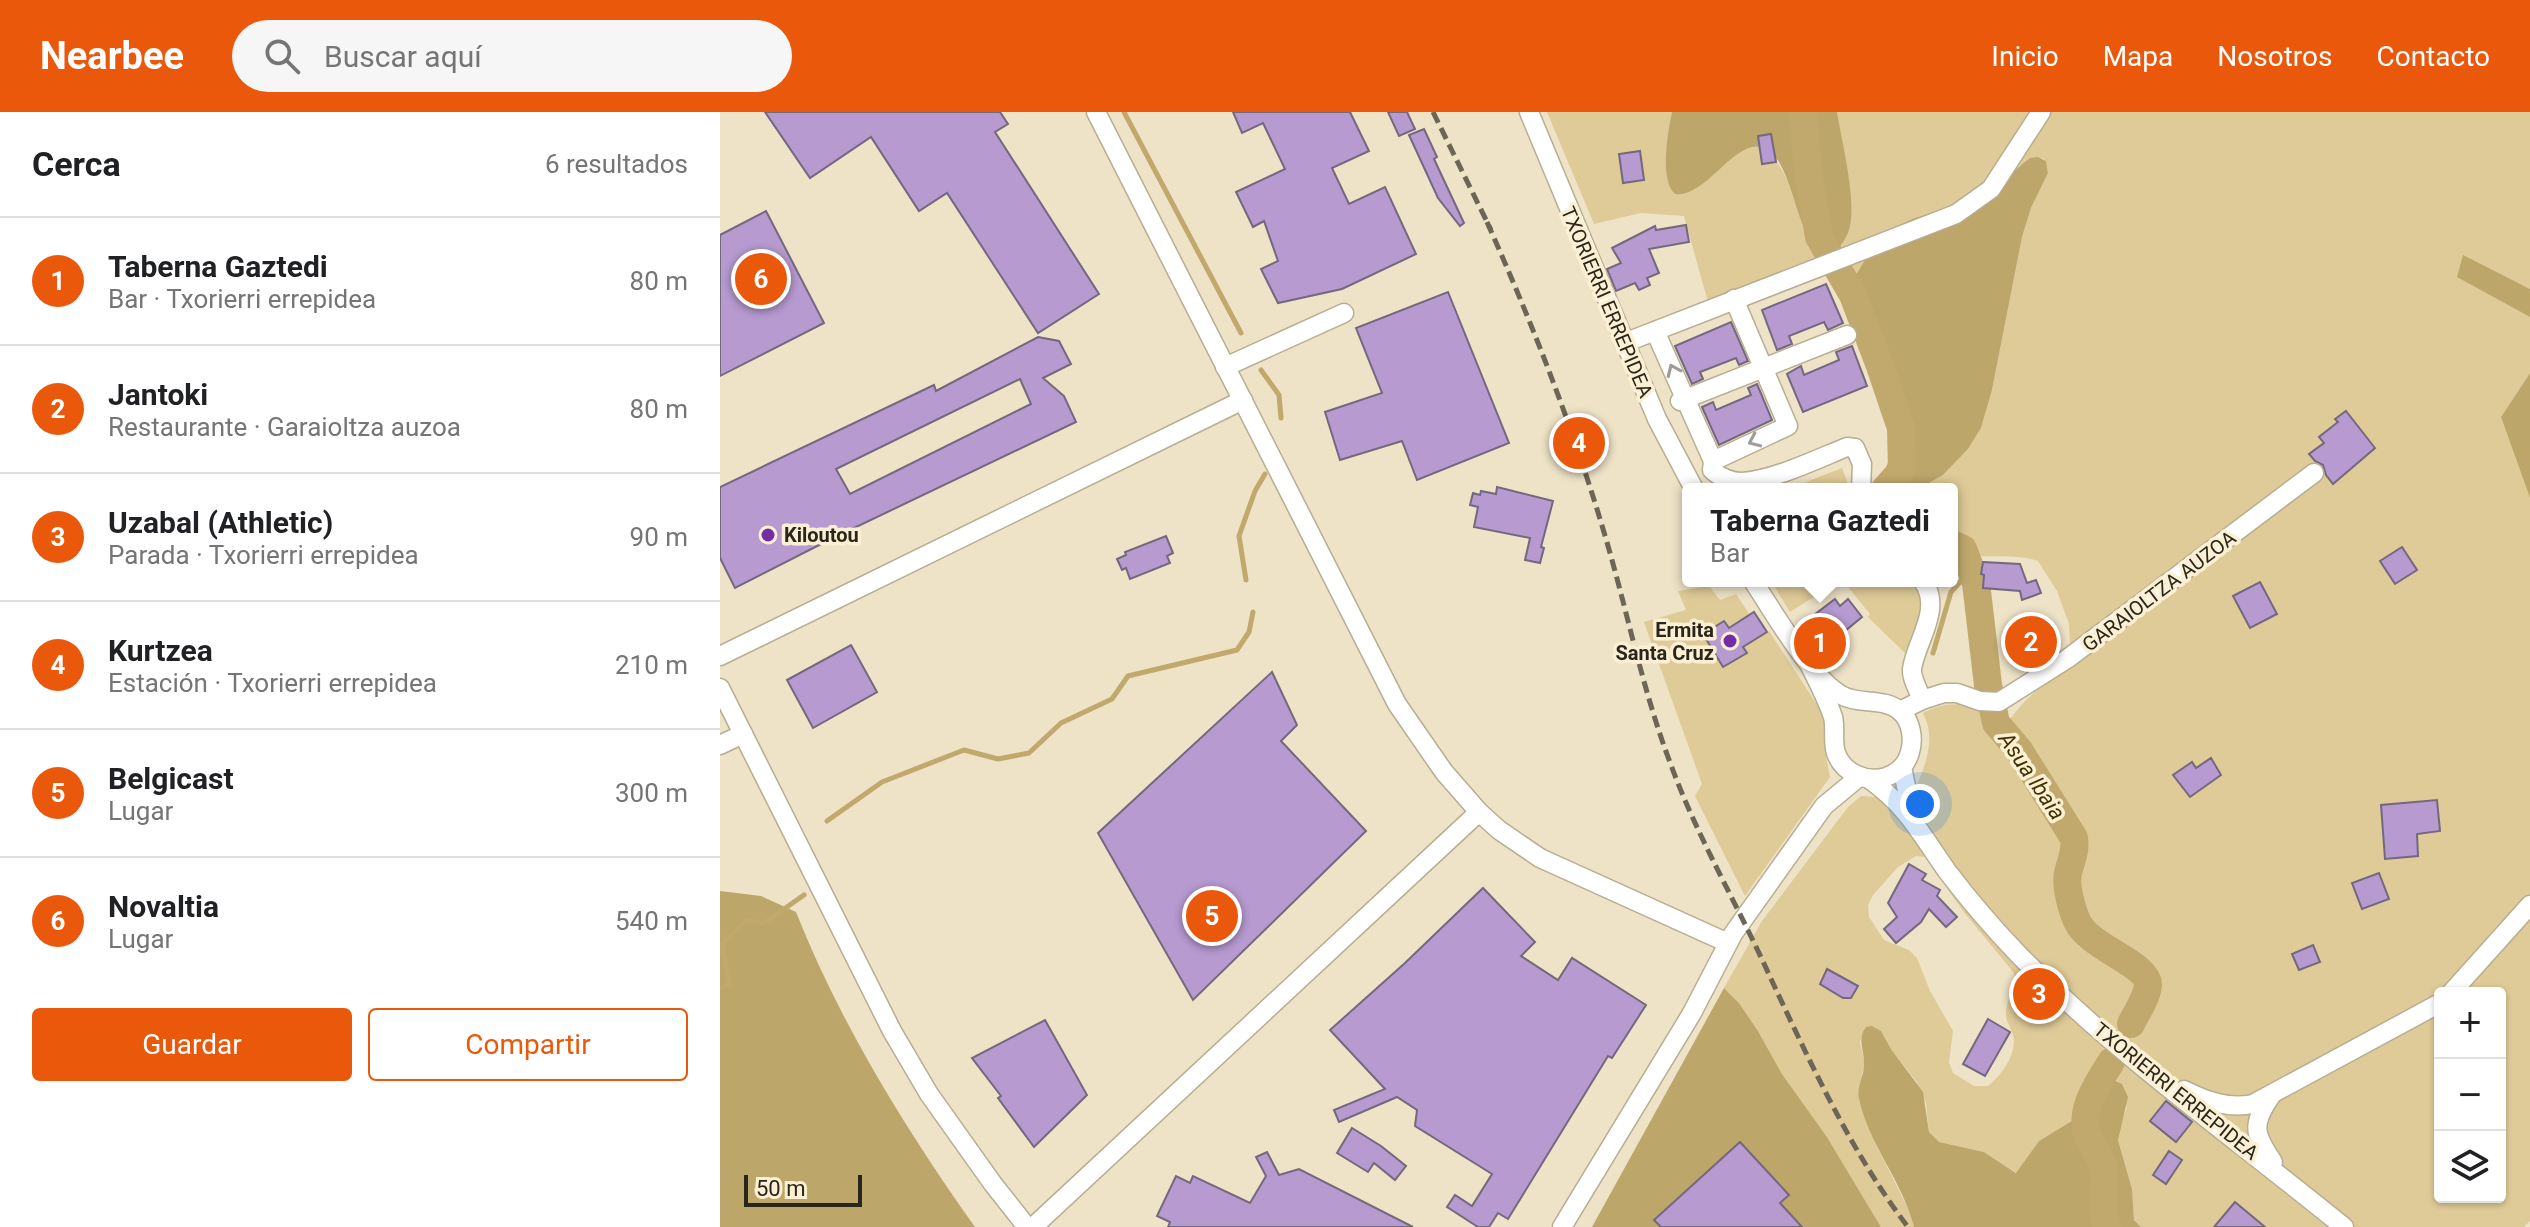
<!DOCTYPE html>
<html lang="es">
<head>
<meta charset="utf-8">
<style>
	body { margin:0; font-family:Roboto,sans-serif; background:#f6f6f6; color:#202124 }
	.controls { position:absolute; right:24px; bottom:24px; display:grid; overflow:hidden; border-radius:8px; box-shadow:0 2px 6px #0004 }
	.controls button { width:72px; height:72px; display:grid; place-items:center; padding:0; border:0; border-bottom:2px solid #e0e0e0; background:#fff; color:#202124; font:40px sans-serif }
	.scale { position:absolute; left:24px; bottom:20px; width:118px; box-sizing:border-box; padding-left:8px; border:4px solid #2b261c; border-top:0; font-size:22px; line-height:28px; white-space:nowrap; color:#2b261c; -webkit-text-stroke:6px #fbf0d4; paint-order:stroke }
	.you { position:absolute; left:1200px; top:692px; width:28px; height:28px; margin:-20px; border:6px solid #fff; border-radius:50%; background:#1a73e8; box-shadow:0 0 0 12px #1a73e833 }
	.badge { display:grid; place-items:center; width:52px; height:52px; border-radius:50%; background:#ea580c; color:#fff; font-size:26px; font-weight:700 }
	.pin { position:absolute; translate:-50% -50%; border:4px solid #fff; box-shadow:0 2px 8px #0006 }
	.popup { position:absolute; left:962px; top:371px; width:276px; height:104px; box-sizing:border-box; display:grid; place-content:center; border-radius:8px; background:#fff; filter:drop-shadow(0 2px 6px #0005); font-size:26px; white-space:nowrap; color:#757577 }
	.popup b { font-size:30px; color:#202124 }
	.popup::after { content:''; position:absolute; left:50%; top:100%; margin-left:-16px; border:16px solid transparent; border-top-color:#fff }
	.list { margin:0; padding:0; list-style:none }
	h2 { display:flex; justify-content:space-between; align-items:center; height:104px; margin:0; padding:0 32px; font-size:34px }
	h2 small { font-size:26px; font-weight:400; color:#757577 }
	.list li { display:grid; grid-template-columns:52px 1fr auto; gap:24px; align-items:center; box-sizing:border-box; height:128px; padding:0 32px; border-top:2px solid #e0e0e0 }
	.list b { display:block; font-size:30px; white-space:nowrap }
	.list p { margin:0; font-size:26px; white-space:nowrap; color:#757577 }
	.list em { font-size:26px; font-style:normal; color:#757577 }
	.actions { display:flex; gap:16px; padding:24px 32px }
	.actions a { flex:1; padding:18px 0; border:2px solid #ea580c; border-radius:8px; text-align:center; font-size:28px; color:#ea580c }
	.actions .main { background:#ea580c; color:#fff }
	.icon { flex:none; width:44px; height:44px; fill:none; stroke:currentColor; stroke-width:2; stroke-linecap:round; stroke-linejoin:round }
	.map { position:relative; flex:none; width:1810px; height:1115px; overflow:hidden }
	header { display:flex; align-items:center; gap:48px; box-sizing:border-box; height:112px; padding:0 40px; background:#ea580c; color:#fff }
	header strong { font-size:38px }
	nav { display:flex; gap:44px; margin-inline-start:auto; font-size:28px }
	.search { width:560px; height:72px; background:#f6f6f6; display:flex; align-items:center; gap:20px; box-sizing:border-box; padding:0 28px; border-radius:44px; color:#757577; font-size:30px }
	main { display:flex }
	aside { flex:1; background:#fff }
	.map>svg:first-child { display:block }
	.green { fill:#dfcb98; fill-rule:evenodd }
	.forest { fill:#bda66a }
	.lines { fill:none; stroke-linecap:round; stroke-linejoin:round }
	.stream { stroke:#c1a96d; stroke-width:5 }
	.river { stroke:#c1a96d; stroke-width:28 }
	.building { fill:#b69ad0; stroke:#74687f; stroke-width:2; fill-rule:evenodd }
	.minor-casing { stroke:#b7ad92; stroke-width:21 }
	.minor { stroke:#fff; stroke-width:18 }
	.rail { stroke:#6d6656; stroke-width:5; stroke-dasharray:12 6; stroke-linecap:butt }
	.oneway { stroke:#a09d99 }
	.poi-dot { fill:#742ea2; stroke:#fbf0d4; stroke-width:3 }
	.labels { text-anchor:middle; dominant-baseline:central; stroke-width:7; stroke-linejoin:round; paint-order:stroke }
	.street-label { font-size:20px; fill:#2b261c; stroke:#fbf0d4 }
	.poi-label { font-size:20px; font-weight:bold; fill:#2b261c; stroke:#fbf0d4; text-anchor:start }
	.water-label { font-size:22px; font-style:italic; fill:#423200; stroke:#fbf0d4 }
</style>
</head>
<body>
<header>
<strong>Nearbee</strong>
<div class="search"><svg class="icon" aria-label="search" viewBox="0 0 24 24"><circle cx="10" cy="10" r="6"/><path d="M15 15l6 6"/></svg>Buscar aquí</div>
<nav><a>Inicio</a><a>Mapa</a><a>Nosotros</a><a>Contacto</a></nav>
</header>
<main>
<aside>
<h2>Cerca<small>6 resultados</small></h2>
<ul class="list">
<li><span class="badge">1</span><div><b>Taberna Gaztedi</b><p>Bar · Txorierri errepidea</p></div><em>80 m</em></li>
<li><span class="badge">2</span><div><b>Jantoki</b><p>Restaurante · Garaioltza auzoa</p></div><em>80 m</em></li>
<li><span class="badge">3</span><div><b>Uzabal (Athletic)</b><p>Parada · Txorierri errepidea</p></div><em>90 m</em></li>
<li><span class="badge">4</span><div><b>Kurtzea</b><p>Estación · Txorierri errepidea</p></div><em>210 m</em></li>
<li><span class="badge">5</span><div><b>Belgicast</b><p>Lugar</p></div><em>300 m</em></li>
<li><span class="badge">6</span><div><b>Novaltia</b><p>Lugar</p></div><em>540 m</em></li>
</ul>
<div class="actions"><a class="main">Guardar</a><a>Compartir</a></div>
</aside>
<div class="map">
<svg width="1810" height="1115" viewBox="0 0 1810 1115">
	<rect width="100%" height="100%" fill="#eee3c7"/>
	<!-- green -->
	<g class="green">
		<path d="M827 0H952L946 39 954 82C986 86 1015 20 1041 32 1060 41 1095 127 1106 150L988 190 964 104 921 101 874 112Z"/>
		<path d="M1117 0H1810V177L1743 144 1738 165 1810 205V261L1781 305 1810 386V1109L1804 1115H1421L1414 1108 1412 1077 1398 1028V1017L1407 995 1365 996 1355 1007 1319 1029 1297 1061 1264 1040 1218 1030 1209 1020 1206 991 1196 969 1171 937 1161 919 1146 915 1140 930 1145 953 1142 961 1139 989 1158 1037 1189 1098 1194 1115H1161L1107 1025 1062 962 1038 919 1019 891 1004 876 1042 809 1128 695 1141 684 1191 687C1203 658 1218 630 1203 601 1224 590 1247 588 1268 603 1272 606 1275 615 1279 620L1304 590 1333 564 1350 532 1349 512 1337 479 1318 449C1290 440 1260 448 1232 441V377H1198L1223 363 1248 337 1261 316 1272 278 1302 125 1311 96 1328 61 1326 49 1323 46 1298 54 1276 73 1148 143 1126 179 1108 148 1130 114 1131 102ZM1196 744 1205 745 1243 799 1294 861C1295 874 1288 885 1286 899 1285 908 1290 914 1293 923 1298 941 1281 964 1268 974H1254L1233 961 1229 950 1233 919 1210 879 1197 846 1189 838 1164 828 1149 805 1148 793 1153 783 1178 755ZM1720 881H1780V1085H1720Z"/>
		<polygon points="1122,356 1130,377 1068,377"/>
		<polygon points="1051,469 1119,469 1070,500"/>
		<path d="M1123 469H1197C1206 500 1202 516 1188 544L1148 505 1150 502Z"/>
		<polygon points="989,474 1000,488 1016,482 1030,503 1009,516 1004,509 983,523 1003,555 1026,541 1023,535 1049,519 1105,605 1106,645 1110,665 1025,784 975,684 982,672 924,510 966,498 958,479"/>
	</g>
	<!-- forest -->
	<g class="forest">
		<path d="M952 0H1117C1122 31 1136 85 1130 114 1127 128 1116 140 1106 150 1075 116 1079 86 1059 50 1026 0 992 87 955 82 939 68 948 19 952 0Z"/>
		<polygon points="1318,45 1326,49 1328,61 1311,96 1302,125 1272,278 1261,316 1248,337 1223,363 1198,377 1168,377 1165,359 1178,321 1174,286 1126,179 1148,143 1173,117 1192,107 1239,92 1276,73 1310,46"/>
		<polygon points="1743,143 1810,177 1810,205 1737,165"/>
		<polygon points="1810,261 1810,386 1781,305"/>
		<path d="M0 779 41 784 76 800C120 911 186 1018 255 1115H0Z"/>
		<polygon points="1004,876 1019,891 1038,919 1062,962 1107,1025 1161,1115 872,1115"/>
		<path d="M1152 914 1161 919 1171 937 1203 980 1209 1020 1219 1030 1264 1040 1296 1061 1319 1029 1355 1007 1384 972 1393 968 1402 972 1408 985 1398 1028 1412 1077 1414 1108 1421 1115H1194C1183 1070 1149 1033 1139 987 1136 974 1145 963 1144 951 1144 937 1137 927 1146 915Z"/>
	</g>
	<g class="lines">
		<!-- stream -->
		<g class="stream">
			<polyline points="404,0 521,221"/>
			<polyline points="541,258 559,283 561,306"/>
			<polyline points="526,468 519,424 535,379 545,362"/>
			<polyline points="1213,541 1231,480 1251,458"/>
			<polyline points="107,709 162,670 244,638 278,647 309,641 341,611 392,587 408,564 517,538 529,520 533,500"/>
			<polyline points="0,876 9,872 2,831 26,809 44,811 84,783"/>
		</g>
		<!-- river -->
		<g class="river">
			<polyline points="1083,0 1088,60 1099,125 1133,183 1160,254 1181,316 1182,358 1165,377"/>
			<path d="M1232 432 1243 437 1256 471 1268 573 1276 611 1299 638 1354 726C1356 740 1351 748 1348 761 1345 774 1352 798 1357 809 1369 836 1429 852 1428 873 1427 886 1416 901 1411 912"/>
			<path d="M1387 1115C1379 1094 1387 1074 1383 1053 1380 1042 1372 1035 1368 1025 1358 999 1378 971 1391 950"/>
		</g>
	</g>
	<!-- building -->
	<g class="building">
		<polygon points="45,0 280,0 288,12 275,20 379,182 318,221 227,81 199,99 151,25 90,66"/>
		<polygon points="513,0 630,0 649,39 612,56 629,92 665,75 696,142 622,177 558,191 541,157 558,149 544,109 533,115 516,80 565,57 543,11 522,21"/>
		<polygon points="668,0 687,0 695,17 679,24"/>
		<polygon points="704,17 717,45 714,47 744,111 740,114 718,86 689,23"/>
		<polygon points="1051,22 1056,50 1042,52 1038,24"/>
		<polygon points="920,39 924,68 903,71 899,42"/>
		<polygon points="46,99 104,211 0,264 0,123"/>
		<polygon points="966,113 969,130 929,137 939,161 927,166 930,173 919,178 915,171 896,179 887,157 901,151 892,136 935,114 936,118"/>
		<polygon points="1106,172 1123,211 1108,218 1104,210 1069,224 1072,232 1057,238 1042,198"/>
		<polygon points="728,180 789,331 697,368 682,329 620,348 605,300 662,281 636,216"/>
		<polygon points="1011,210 1028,249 1019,253 1016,246 980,260 983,267 972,272 955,234"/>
		<path d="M318 225 339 229 351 252 323 266 344 284 356 310 113 426 15 476 0 446V375L214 273 216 279ZM300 267 311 292 130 382 116 357Z"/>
		<polygon points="1132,234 1147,274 1083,300 1067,262 1081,254 1084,263 1119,248 1116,240"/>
		<polygon points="1037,272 1052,308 999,333 982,295 993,290 996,298 1031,283 1028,276"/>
		<polygon points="1626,299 1655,336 1613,372 1606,363 1603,353 1595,349 1589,342 1604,331 1599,325 1618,310 1615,307"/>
		<polygon points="777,375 833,389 821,435 824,436 820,451 805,448 810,426 754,415 758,395 750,393 753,381 760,383 761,379 776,382"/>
		<polygon points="446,424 453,441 447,444 450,451 410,467 406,456 402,458 397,447 406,443 405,440"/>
		<polygon points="1682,435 1697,458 1675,472 1660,449"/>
		<polygon points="1263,450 1300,452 1307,471 1316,468 1321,481 1302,488 1300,479 1263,476 1264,463 1261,462"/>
		<polygon points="1540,470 1557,502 1530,516 1513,484"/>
		<polygon points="1115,487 1120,494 1128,487 1142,505 1113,529 1118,536 1105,547 1090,533 1077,516"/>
		<polygon points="1034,500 1047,520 1023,535 1027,541 1003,555 983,522 1004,509 1009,516"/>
		<polygon points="1317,505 1331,543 1306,556 1290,515"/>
		<polygon points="131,533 157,580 93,616 67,568"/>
		<polygon points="552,560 577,613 561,629 646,719 473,888 378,721"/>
		<polygon points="1491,646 1501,663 1470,685 1453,663 1472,650 1476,656"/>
		<polygon points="1717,688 1720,719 1697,722 1698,744 1665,747 1661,693"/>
		<polygon points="1189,752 1206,762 1202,768 1220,778 1217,784 1237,805 1226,815 1209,797 1201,810 1176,831 1164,817 1177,805 1168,791"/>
		<polygon points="1659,761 1669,787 1642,797 1632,771"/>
		<polygon points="763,776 815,830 801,844 838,868 852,846 926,893 892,946 888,944 788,1107 778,1101 769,1115 758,1115 727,1095 735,1083 752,1094 772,1062 695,1014 697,998 677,985 619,1010 614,998 665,977 610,918 685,851"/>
		<polygon points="1593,833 1600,850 1579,858 1572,842"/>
		<polygon points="1107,857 1138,874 1131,886 1123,886 1100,872"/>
		<polygon points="1268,907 1290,920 1265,964 1243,952"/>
		<polygon points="325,908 367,983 314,1035 278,986 281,984 252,946"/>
		<polygon points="1446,989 1472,1010 1456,1030 1430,1009"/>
		<polygon points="632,1016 661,1034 686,1054 675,1068 654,1051 648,1060 617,1041"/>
		<polygon points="1020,1030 1069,1083 1060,1091 1082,1115 941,1115 934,1108"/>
		<polygon points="1449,1039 1462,1048 1446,1072 1433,1063"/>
		<polygon points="547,1040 559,1063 579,1057 693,1115 448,1115 450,1110 437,1104 456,1064 470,1071 473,1064 530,1091 546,1064 536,1045"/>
		<polygon points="1515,1090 1545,1115 1494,1115"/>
	</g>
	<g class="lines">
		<defs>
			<g id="minor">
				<polyline points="376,0 677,592 724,660 759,700 779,718 820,746 1008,831"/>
				<polyline points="809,0 937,307 974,377"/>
				<path d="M935 219 993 349 992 358C1000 365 1010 370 1022 370 1054 368 1097 347 1127 335L1135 336 1142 352 1141 377"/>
				<polyline points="904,231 1236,102 1271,77 1321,0"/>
				<polyline points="505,255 624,201"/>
				<polyline points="960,289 1127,223"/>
				<polyline points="993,349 1068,314 1014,187"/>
				<path d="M1033 469C1053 499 1092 568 1123 584 1140 593 1165 585 1181 600 1191 609 1194 627 1190 640 1187 652 1178 661 1166 665 1146 671 1123 661 1116 641 1112 629 1116 617 1113 605 1106 584 1095 564 1085 544"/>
				<polyline points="0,544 523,288"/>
				<polyline points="0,576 172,919 209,982 273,1072 307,1115"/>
				<path d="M1202 588C1199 579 1191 566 1192 557 1196 529 1223 497 1203 469"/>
				<polyline points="1180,599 1202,588 1224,581 1237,581 1260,589 1279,590 1347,547 1594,361"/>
				<polyline points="0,633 23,622"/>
				<polyline points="1182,655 1192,703"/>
				<path d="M1149 667C1187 694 1201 722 1227 759 1249 788 1273 816 1298 842 1397 943 1515 1026 1624 1115"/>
				<polyline points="1731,881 1810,793"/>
				<path d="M1464 978C1486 989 1508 997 1533 992L1720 891"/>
				<path d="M1551 984C1531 1013 1534 1022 1553 1050"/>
				<polyline points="313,1115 759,700"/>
				<polyline points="842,1115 972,901 1013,822 1104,694 1139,665"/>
			</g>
		</defs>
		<!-- minor casing -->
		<use href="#minor" class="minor-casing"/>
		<!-- minor -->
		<use href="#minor" class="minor"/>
		<!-- rail -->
		<g class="rail">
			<polyline points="713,0 771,118"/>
			<path d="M767 110C813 213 854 318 886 427 908 502 923 580 951 653 978 727 1019 795 1051 867 1090 950 1132 1042 1188 1115"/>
		</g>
	</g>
	<!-- one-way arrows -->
	<defs><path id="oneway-chevron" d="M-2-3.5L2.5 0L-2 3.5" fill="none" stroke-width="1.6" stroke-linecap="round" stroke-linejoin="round" transform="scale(2)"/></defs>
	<g class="oneway">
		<use href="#oneway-chevron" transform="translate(953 258) rotate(-114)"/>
		<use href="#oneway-chevron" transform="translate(1034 329) rotate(156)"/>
	</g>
	<!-- markers -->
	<g class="poi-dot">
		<circle cx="48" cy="423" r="8"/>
		<circle cx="1010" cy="529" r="8"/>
	</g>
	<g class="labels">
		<!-- street labels -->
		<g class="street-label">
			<text transform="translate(887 190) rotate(67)">TXORIERRI ERREPIDEA</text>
			<text transform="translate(1439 479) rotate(-37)">GARAIOLTZA AUZOA</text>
			<text transform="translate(1456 979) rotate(39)">TXORIERRI ERREPIDEA</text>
		</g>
		<!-- poi labels -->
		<g class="poi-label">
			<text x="64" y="423">Kiloutou</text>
			<text x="994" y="518" text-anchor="end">Ermita<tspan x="994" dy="23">Santa Cruz</tspan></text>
		</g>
		<!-- water labels -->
		<g class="water-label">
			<text transform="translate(1312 664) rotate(56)">Asua Ibaia</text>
		</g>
	</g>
</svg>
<div class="controls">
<button>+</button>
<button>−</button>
<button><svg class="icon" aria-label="layers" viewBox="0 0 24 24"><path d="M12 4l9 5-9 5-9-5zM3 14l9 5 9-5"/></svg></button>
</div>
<div class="scale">50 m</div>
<div class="you"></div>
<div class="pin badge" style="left:1100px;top:531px">1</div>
<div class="popup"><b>Taberna Gaztedi</b>Bar</div>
<div class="pin badge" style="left:1311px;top:530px">2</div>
<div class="pin badge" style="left:1319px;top:882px">3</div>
<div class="pin badge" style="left:859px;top:331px">4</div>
<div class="pin badge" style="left:492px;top:804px">5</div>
<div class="pin badge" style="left:41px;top:167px">6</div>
</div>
</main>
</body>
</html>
